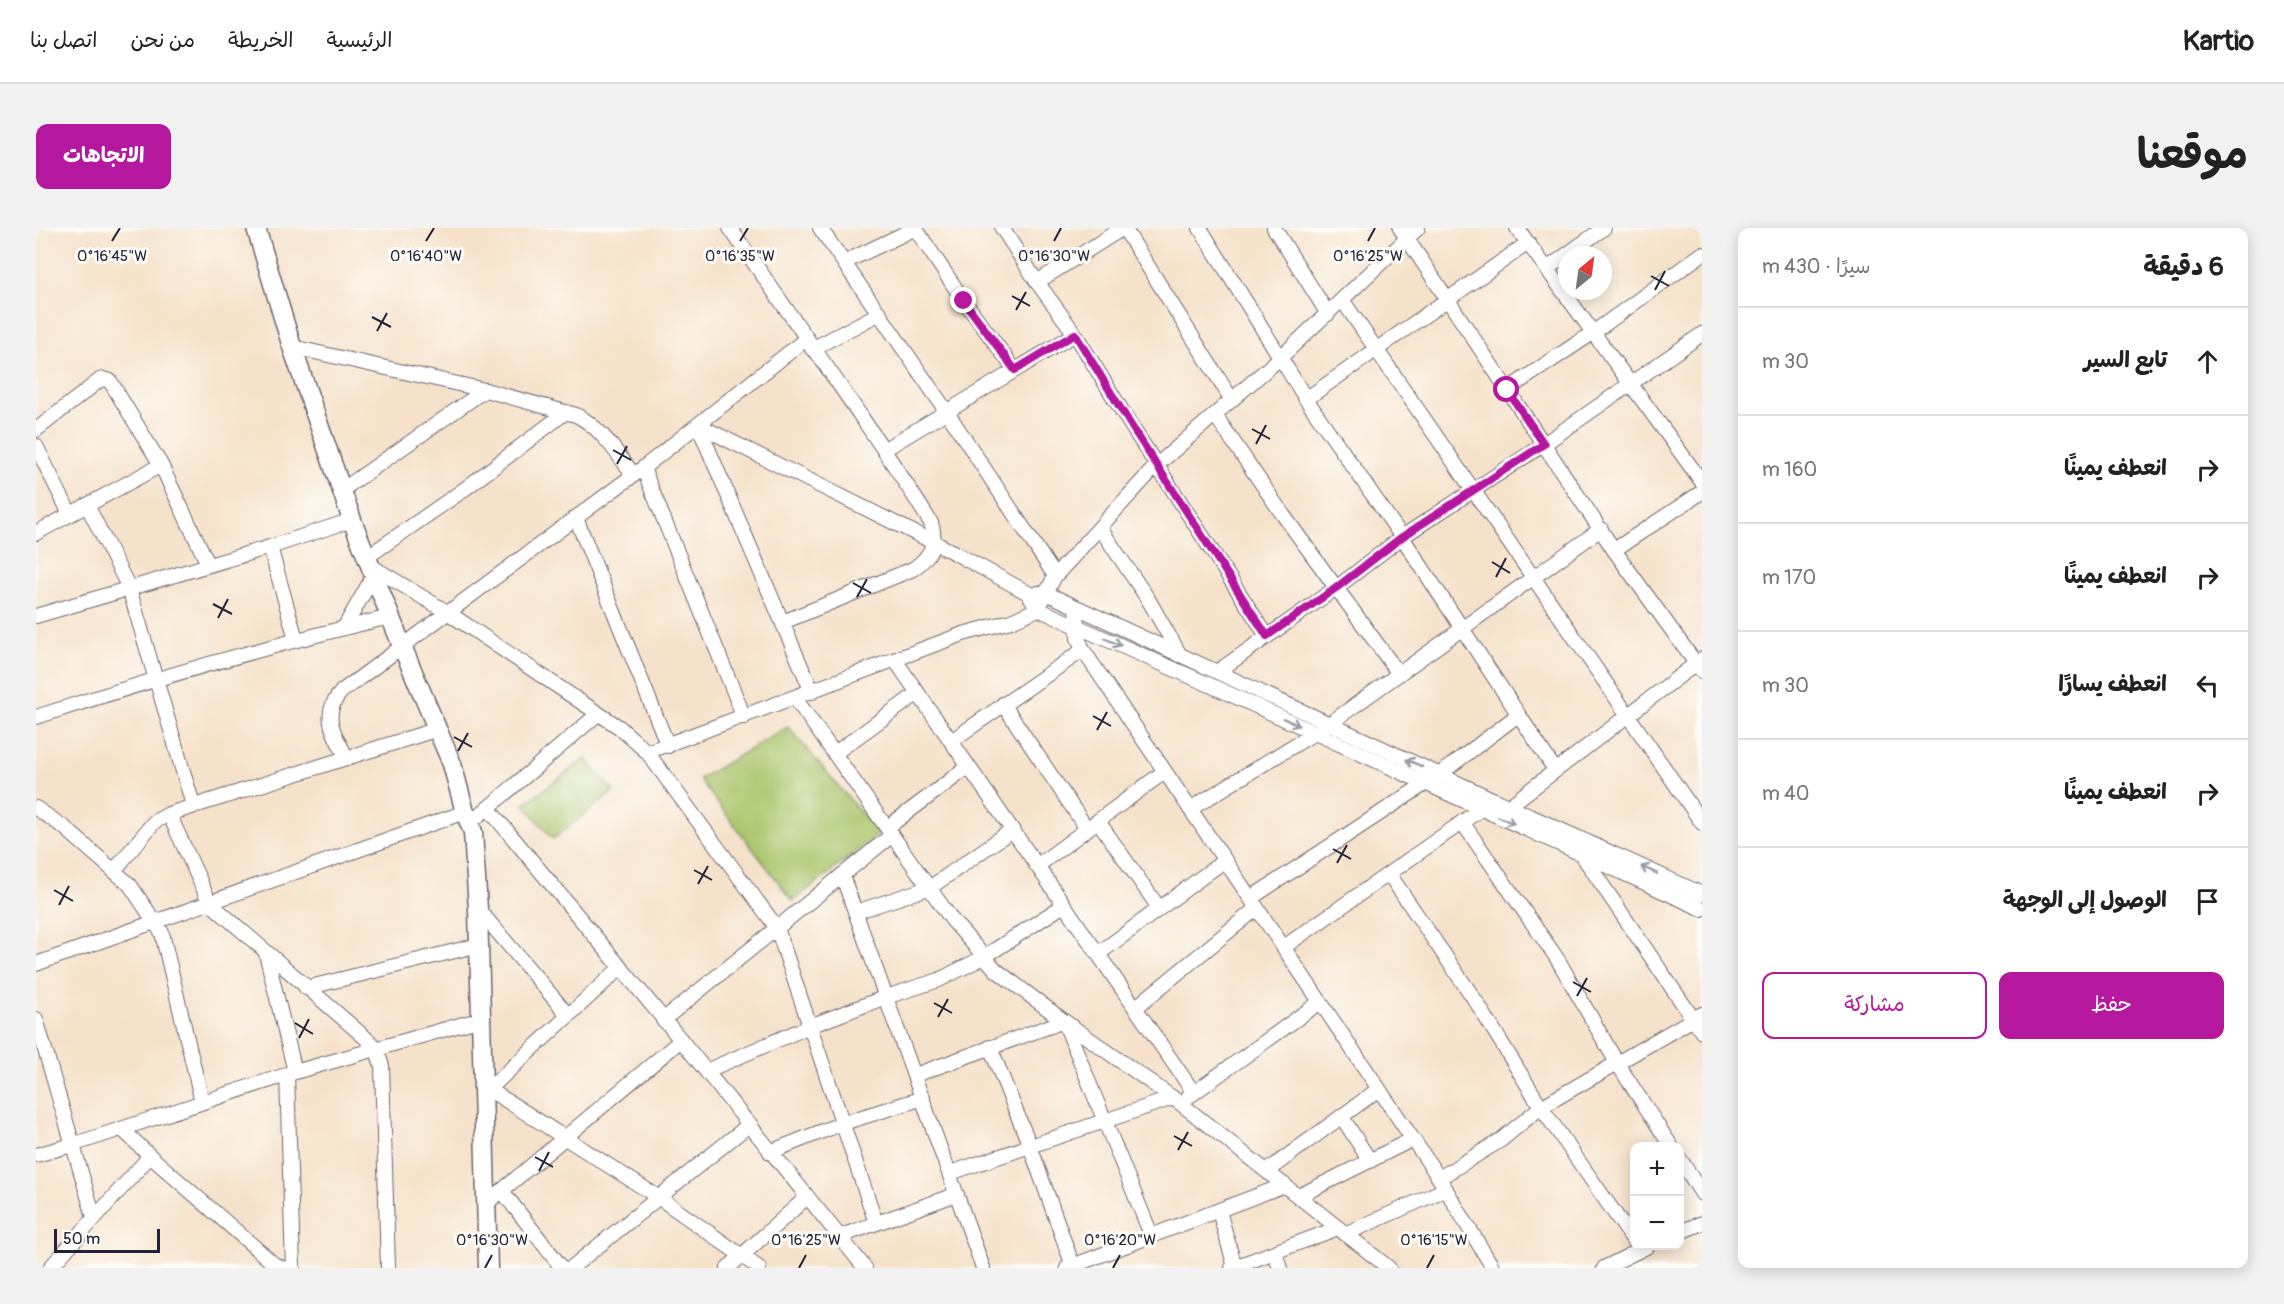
<!DOCTYPE html>
<html lang="ar">
<head>
<meta charset="utf-8">
<style>
	body { margin:0; font-family:Pangolin,"Playpen Sans Arabic",sans-serif; background:#f2f2f2; color:#222; direction:rtl }
	.controls { position:absolute; right:18px; bottom:18px; display:grid; overflow:hidden; border-radius:12px; box-shadow:0 3px 15px #0003 }
	.controls button { width:54px; height:54px; display:grid; place-items:center; padding:0; border:0; border-bottom:2px solid #e0e0e0; background:#fff; color:#222; font:30px sans-serif }
	.compass { position:absolute; left:1522px; top:18px; width:54px; height:54px; border-radius:50%; background:#fff; box-shadow:0 3px 15px #0003; rotate:29deg }
	.scale { position:absolute; left:18px; bottom:15px; width:106px; box-sizing:border-box; padding-left:6px; border:3px solid #22223b; border-top:0; font-size:16px; line-height:21px; white-space:nowrap; color:#22223b; -webkit-text-stroke:4px #fdfcf7; paint-order:stroke }
	.stop { position:absolute; width:18px; height:18px; margin:-14px; border:4px solid #b5179e; border-radius:50%; background:#fff }
	.stop.end { background:#b5179e; border-color:#fff; box-shadow:0 2px 6px #0008 }
	.list { margin:0; padding:0; list-style:none }
	h2 { display:flex; justify-content:space-between; align-items:center; height:78px; margin:0; padding:0 24px; font-size:26px }
	h2 small { font-size:20px; font-weight:400; color:#767676 }
	.list li { display:grid; grid-template-columns:39px 1fr auto; gap:18px; align-items:center; box-sizing:border-box; height:108px; padding:0 24px; border-top:2px solid #e0e0e0 }
	.list b { display:block; font-size:22px; white-space:nowrap }
	.list em { font-size:20px; font-style:normal; color:#767676 }
	.actions { display:flex; gap:12px; padding:18px 24px }
	.actions a { flex:1; padding:14px 0; border:2px solid #b5179e; border-radius:12px; text-align:center; font-size:21px; color:#b5179e }
	.actions .main { background:#b5179e; color:#fff }
	.icon { flex:none; width:33px; height:33px; fill:none; stroke:currentColor; stroke-width:2; stroke-linecap:round; stroke-linejoin:round }
	.map { position:relative; flex:none; width:1666px; height:1040px; overflow:hidden; direction:ltr; border-radius:12px }
	header { display:flex; align-items:center; gap:36px; box-sizing:border-box; height:84px; padding:0 30px; background:#fff; border-bottom:2px solid #e0e0e0 }
	header strong { font-size:28px }
	nav { display:flex; gap:33px; margin-inline-start:auto; font-size:21px }
	.intro { display:flex; align-items:center; justify-content:space-between; box-sizing:border-box; height:144px; padding:0 36px }
	h1 { margin:0; font-size:42px }
	.button { padding:15px 27px; border-radius:12px; background:#b5179e; color:#fff; font-size:21px; font-weight:700 }
	main { display:flex; gap:36px; padding:0 36px }
	aside { flex:1; background:#fff; border-radius:12px; box-shadow:0 3px 15px #0003 }
	.map>svg:first-child { display:block }
	.green { fill:#aac66c; stroke:#667454; stroke-width:1.5 }
	.lines { fill:none; stroke-linecap:round; stroke-linejoin:round }
	.street-casing { stroke:#6c656d; stroke-width:16 }
	.secondary-casing { stroke:#6c656d; stroke-width:21 }
	.street { stroke:#fff; stroke-width:14 }
	.secondary { stroke:#fff; stroke-width:18 }
	.oneway { stroke:#9c9ca7 }
	.route { stroke:#b5179e; stroke-width:8 }
	.ticks { fill:none; stroke:#22223b; stroke-width:2 }
	.ticks-label { font-size:15px; text-anchor:middle; fill:#22223b; stroke:#fdfcf7; stroke-width:6; stroke-linejoin:round; paint-order:stroke }
</style>
</head>
<body>
<header>
<strong>Kartio</strong>
<nav><a>الرئيسية</a><a>الخريطة</a><a>من نحن</a><a>اتصل بنا</a></nav>
</header>
<div class="intro"><h1>موقعنا</h1><a class="button">الاتجاهات</a></div>
<main>
<aside>
<h2>6 دقيقة<small>سيرًا · 430 m</small></h2>
<ul class="list">
<li><svg class="icon" aria-label="ahead" viewBox="0 0 24 24"><path d="M12 20V5M6 11l6-6 6 6"/></svg><div><b>تابع السير</b></div><em>30 m</em></li>
<li><svg class="icon" aria-label="right" viewBox="0 0 24 24"><path d="M7 20v-9h11M14 6l5 5-5 5"/></svg><div><b>انعطف يمينًا</b></div><em>160 m</em></li>
<li><svg class="icon" aria-label="right" viewBox="0 0 24 24"><path d="M7 20v-9h11M14 6l5 5-5 5"/></svg><div><b>انعطف يمينًا</b></div><em>170 m</em></li>
<li><svg class="icon" aria-label="left" viewBox="0 0 24 24"><path d="M17 20v-9H6M10 6l-5 5 5 5"/></svg><div><b>انعطف يسارًا</b></div><em>30 m</em></li>
<li><svg class="icon" aria-label="right" viewBox="0 0 24 24"><path d="M7 20v-9h11M14 6l5 5-5 5"/></svg><div><b>انعطف يمينًا</b></div><em>40 m</em></li>
<li><svg class="icon" aria-label="arrive" viewBox="0 0 24 24"><path d="M6 21V4h12l-3 4 3 4H6"/></svg><div><b>الوصول إلى الوجهة</b></div></li>
</ul>
<div class="actions"><a class="main">حفظ</a><a>مشاركة</a></div>
</aside>
<div class="map">
<svg width="1666" height="1040" viewBox="0 0 1666 1040">
	<rect width="100%" height="100%" fill="#fdfcf7"/>
	<filter id="ink" filterUnits="userSpaceOnUse"><feTurbulence type="fractalNoise" baseFrequency=".0167" numOctaves="2"/><feDisplacementMap in="SourceGraphic" scale="12" xChannelSelector="R" yChannelSelector="G"/><feConvolveMatrix kernelMatrix="1 2 1 2 8 2 1 2 1" color-interpolation-filters="sRGB"/></filter>
	<filter id="wash" filterUnits="userSpaceOnUse"><feTurbulence type="fractalNoise" baseFrequency=".008" numOctaves="4" result="noise"/><feDisplacementMap in="SourceGraphic" scale="24" xChannelSelector="R" yChannelSelector="G"/><feGaussianBlur stdDeviation="1.35" result="paint"/><feColorMatrix in="noise" values="0 0 0 0 0 0 0 0 0 0 0 0 0 0 0 0 0 1.4 0 .05"/><feComposite in="paint" operator="in"/></filter>
	<g filter="url(#wash)">
		<rect width="100%" height="100%" fill="#f6e2ca"/>
		<!-- green -->
		<g class="green">
			<polygon points="752,499 843,606 757,673 663,551"/>
			<polygon points="549,531 578,563 517,611 488,576"/>
		</g>
	</g>
	<g filter="url(#ink)">
		<g class="lines">
			<defs>
				<g id="street">
					<path d="M694 0C761 98 832 194 895 295 902 316 894 329 877 341L747 394"/>
					<polyline points="784,0 911,184 1019,348"/>
					<polyline points="879,0 928,73 979,142"/>
					<polyline points="966,0 1001,54 1039,106 1096,199 1231,408"/>
					<polyline points="1088,0 1196,172"/>
					<polyline points="1164,0 1270,171 1366,309 1519,542"/>
					<polyline points="1238,0 1292,86"/>
					<polyline points="1364,0 1578,322 1666,444"/>
					<polyline points="1481,0 1666,254"/>
					<polyline points="809,34 880,0"/>
					<polyline points="1512,40 1568,0"/>
					<polyline points="1001,54 1087,0"/>
					<polyline points="1307,73 1666,595"/>
					<path d="M256 119 449 162 540 187C565 199 581 226 598 247"/>
					<polyline points="776,121 844,85"/>
					<polyline points="1471,162 1558,104 1666,26"/>
					<polyline points="1270,171 1492,15"/>
					<polyline points="1179,187 1245,284 1363,446"/>
					<polyline points="662,197 919,325 992,365 1002,381 1176,458 1666,681"/>
					<polyline points="662,197 776,464"/>
					<polyline points="0,202 64,152 67,151 74,153 125,237 172,336"/>
					<polyline points="0,218 34,286"/>
					<polyline points="849,221 1039,106"/>
					<polyline points="607,240 708,489"/>
					<polyline points="306,262 449,162"/>
					<polyline points="51,277 93,360 157,577"/>
					<polyline points="540,290 632,518"/>
					<polyline points="1064,300 1112,371 1144,427"/>
					<polyline points="0,305 125,237"/>
					<polyline points="234,319 260,411"/>
					<polyline points="1578,322 1666,264"/>
					<polyline points="331,329 426,263 530,184"/>
					<polyline points="335,338 411,384 545,474 583,499 611,524 741,700 840,995"/>
					<polyline points="1002,365 1010,365 1452,569 1666,666"/>
					<polyline points="1040,380 1042,410 1047,422 1403,950 1457,1040"/>
					<polyline points="0,388 234,319 316,292"/>
					<polyline points="308,400 338,347"/>
					<polyline points="859,432 1158,865"/>
					<polyline points="1181,444 1300,360 1366,309 1508,216 1666,106"/>
					<polyline points="759,470 916,692 960,742 1028,793 1144,875 1353,1040"/>
					<polyline points="967,476 1051,601"/>
					<path d="M0 489C117 451 234 417 354 389"/>
					<polyline points="915,513 1047,422"/>
					<polyline points="611,524 927,406 975,393 1002,381 1019,348 1121,237 1245,129 1382,0"/>
					<polyline points="799,525 882,465"/>
					<path d="M311 530C298 506 284 486 306 463L607 240 770 111"/>
					<polyline points="1473,578 1666,431"/>
					<polyline points="0,580 29,600 94,657 126,705 166,874"/>
					<polyline points="452,580 562,486"/>
					<polyline points="1154,581 1293,496 1565,301"/>
					<polyline points="133,586 174,675 340,819 346,838 352,1040"/>
					<polyline points="1062,593 1123,680"/>
					<polyline points="1426,594 1522,732 1581,835 1635,918"/>
					<polyline points="433,595 452,580 645,812 829,1040"/>
					<polyline points="852,599 932,539"/>
					<polyline points="1546,627 1666,804"/>
					<polyline points="1001,638 1128,544"/>
					<polyline points="78,643 118,594 133,586 402,501"/>
					<polyline points="1353,646 1441,775 1505,879 1598,1013"/>
					<polyline points="806,647 947,1040"/>
					<polyline points="1215,670 1404,546 1482,487"/>
					<polyline points="442,681 532,787"/>
					<polyline points="820,684 895,659 976,602"/>
					<polyline points="1248,719 1445,581"/>
					<polyline points="230,725 259,844"/>
					<polyline points="1062,726 1189,632"/>
					<polyline points="0,736 429,584"/>
					<polyline points="270,760 443,717"/>
					<polyline points="1099,780 1221,680"/>
					<polyline points="0,791 58,989"/>
					<polyline points="627,792 856,607"/>
					<polyline points="954,819 994,918 1037,1038"/>
					<polyline points="670,843 774,798 850,769 903,752 948,729 1028,677"/>
					<polyline points="251,846 257,1040"/>
					<polyline points="879,847 1028,793 1116,1009"/>
					<polyline points="446,857 622,969 723,1040"/>
					<polyline points="453,861 585,739"/>
					<polyline points="1152,869 1284,774"/>
					<polyline points="1306,889 1334,933"/>
					<polyline points="734,924 807,895 887,870"/>
					<polyline points="0,927 36,917 259,844 445,791"/>
					<polyline points="114,928 239,1037 247,1040"/>
					<polyline points="1644,931 1666,966"/>
					<polyline points="1231,943 1343,861"/>
					<polyline points="914,945 1137,870"/>
					<polyline points="1403,950 1465,912 1505,879 1666,786"/>
					<polyline points="466,963 526,1040"/>
					<polyline points="1263,968 1377,911"/>
					<polyline points="451,975 645,812"/>
					<polyline points="1183,983 1199,1039"/>
					<polyline points="1644,1004 1666,995"/>
					<polyline points="1309,1006 1410,961"/>
					<polyline points="805,1008 921,966"/>
					<polyline points="1239,1025 1244,1040"/>
					<polyline points="14,1040 114,928 86,901"/>
					<polyline points="535,1040 714,896"/>
					<polyline points="692,1040 771,969"/>
					<polyline points="1031,1040 1249,957"/>
					<polyline points="1196,1040 1302,1000"/>
					<polyline points="1568,1040 1612,1018"/>
				</g>
				<polyline id="secondary" points="220,0 256,119 316,292 366,418 416,536 429,584 437,604 442,681 452,1040"/>
			</defs>
			<!-- street casing -->
			<use href="#street" class="street-casing"/>
			<!-- secondary casing -->
			<use href="#secondary" class="secondary-casing"/>
			<!-- street -->
			<use href="#street" class="street"/>
			<!-- secondary -->
			<use href="#secondary" class="secondary"/>
		</g>
		<!-- one-way arrows -->
		<defs><path id="oneway-shaft" d="M-6 0H5M1.5-3L5.5 0L1.5 3" fill="none" stroke-width="1.6" stroke-linecap="round" stroke-linejoin="round" transform="scale(1.5)"/></defs>
		<g class="oneway">
			<use href="#oneway-shaft" transform="translate(1077 414) rotate(23)"/>
			<use href="#oneway-shaft" transform="translate(1255 494) rotate(25)"/>
			<use href="#oneway-shaft" transform="translate(1378 535) rotate(-156)"/>
			<use href="#oneway-shaft" transform="translate(1470 592) rotate(24)"/>
			<use href="#oneway-shaft" transform="translate(1613 642) rotate(-156)"/>
		</g>
	</g>
	<g class="lines" filter="url(#ink)">
		<!-- route -->
		<polyline class="route" points="928,73 979,142 1039,106 1096,199 1231,408 1300,360 1366,309 1508,216 1471,162"/>
	</g>
	<!-- ticks -->
	<path class="ticks" d="M76 13 84 0M390 13 398 0M704 13 712 0M1018 13 1025 0M1332 13 1339 0M1615 48 1633 58M1619 62 1629 43M976 68 994 78M980 82 990 64M336 89 355 99M341 103 351 85M1216 201 1234 211M1220 216 1230 197M577 222 595 232M581 236 591 218M1456 334 1474 345M1460 349 1470 330M817 355 835 365M821 369 831 351M177 376 196 386M182 390 192 371M1057 488 1075 498M1061 502 1071 484M418 509 436 519M422 523 432 505M1297 621 1315 631M1301 635 1311 617M658 642 676 652M662 656 672 638M18 662 37 673M23 677 33 658M1537 754 1555 764M1541 768 1551 750M898 775 916 785M902 789 912 771M259 795 277 806M263 810 273 791M1138 908 1156 918M1142 922 1152 904M499 929 517 939M503 943 513 924M449 1040 456 1027M763 1040 770 1027M1077 1040 1084 1027M1391 1040 1398 1027"/>
	<g class="ticks-label">
		<text x="76" y="33">0°16'45"W</text>
		<text x="390" y="33">0°16'40"W</text>
		<text x="704" y="33">0°16'35"W</text>
		<text x="1018" y="33">0°16'30"W</text>
		<text x="1332" y="33">0°16'25"W</text>
		<text x="456" y="1017">0°16'30"W</text>
		<text x="770" y="1017">0°16'25"W</text>
		<text x="1084" y="1017">0°16'20"W</text>
		<text x="1398" y="1017">0°16'15"W</text>
	</g>
</svg>
<div class="controls">
<button>+</button>
<button>−</button>
</div>
<svg class="compass" viewBox="-18 -18 36 36"><path d="M0-13l5 13h-10z" fill="#e53935"/><path d="M0 13l5-13h-10z" fill="#767676"/></svg>
<div class="scale">50 m</div>
<div class="stop" style="left:1471px;top:162px"></div>
<div class="stop end" style="left:928px;top:73px"></div>
</div>
</main>
</body>
</html>
